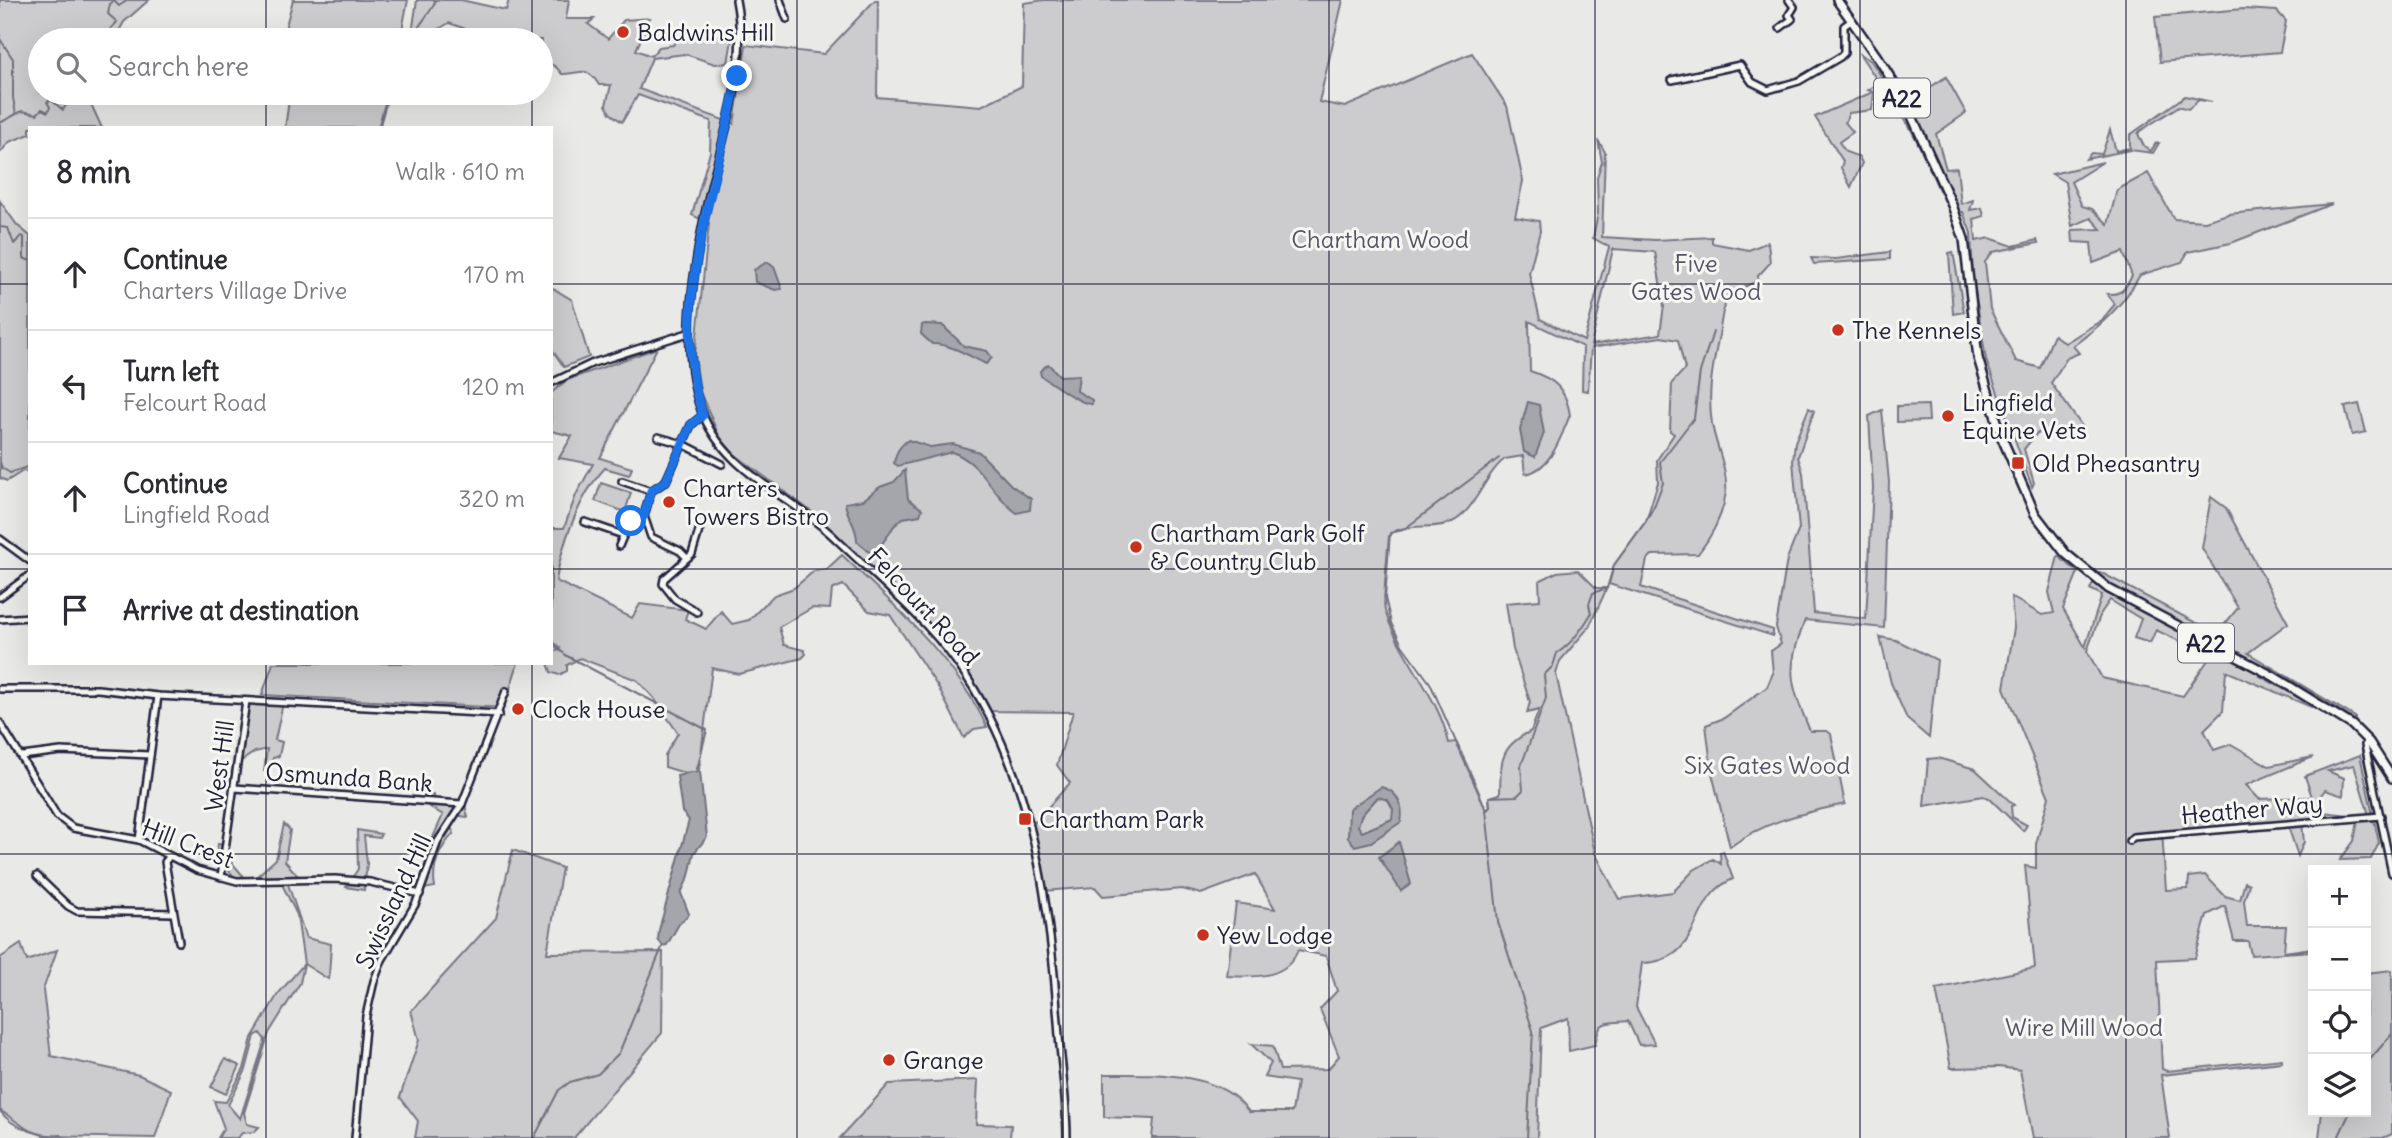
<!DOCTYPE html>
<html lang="en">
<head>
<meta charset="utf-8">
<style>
	body { margin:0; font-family:Delius,sans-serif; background:#f2f2f3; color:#2b2b33 }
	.controls { position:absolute; right:21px; bottom:21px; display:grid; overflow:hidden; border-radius:0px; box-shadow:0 7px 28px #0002 }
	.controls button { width:63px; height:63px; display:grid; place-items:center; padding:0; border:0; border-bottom:2px solid #e1e1e2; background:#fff; color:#2b2b33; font:35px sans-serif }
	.stop { position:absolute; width:21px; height:21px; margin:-16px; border:5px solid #1a73e8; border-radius:50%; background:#fff }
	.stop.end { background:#1a73e8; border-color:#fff; box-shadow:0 2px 7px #0008 }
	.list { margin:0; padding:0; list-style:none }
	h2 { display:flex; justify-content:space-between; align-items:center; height:91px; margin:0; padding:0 28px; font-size:30px }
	h2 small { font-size:23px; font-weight:400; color:#7c7c81 }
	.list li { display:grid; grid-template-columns:46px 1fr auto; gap:21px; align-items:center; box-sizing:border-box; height:112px; padding:0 28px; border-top:2px solid #e1e1e2 }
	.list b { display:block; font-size:26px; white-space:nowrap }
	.list p { margin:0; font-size:23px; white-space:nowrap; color:#7c7c81 }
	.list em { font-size:23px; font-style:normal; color:#7c7c81 }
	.icon { flex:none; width:38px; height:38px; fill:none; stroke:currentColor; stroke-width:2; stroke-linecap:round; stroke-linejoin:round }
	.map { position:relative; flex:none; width:2392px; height:1138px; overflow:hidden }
	.search { position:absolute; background:#fff; box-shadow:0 7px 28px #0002; left:28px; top:28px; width:525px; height:77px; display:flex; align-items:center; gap:18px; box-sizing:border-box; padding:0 24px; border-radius:38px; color:#7c7c81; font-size:26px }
	.panel { position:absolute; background:#fff; box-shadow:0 7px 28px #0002; left:28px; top:126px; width:525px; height:539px; border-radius:0px }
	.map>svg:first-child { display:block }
	.green { fill:#ccccce; stroke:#777784; stroke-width:2; fill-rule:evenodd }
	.water { fill:#a5a5ac; stroke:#71717f; stroke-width:2; fill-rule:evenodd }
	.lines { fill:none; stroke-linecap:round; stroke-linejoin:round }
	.stream { stroke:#71717f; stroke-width:2 }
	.minor-casing { stroke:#22223b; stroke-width:10 }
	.highway-casing { stroke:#22223b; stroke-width:12 }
	.minor { stroke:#f6f6f2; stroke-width:5 }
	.highway { stroke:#f6f6f2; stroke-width:7 }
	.route { stroke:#1a73e8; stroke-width:9 }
	.grid { fill:none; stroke:#22223b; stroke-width:2; stroke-opacity:0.55 }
	.poi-dot { fill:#c8321e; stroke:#f6f6f2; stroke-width:2.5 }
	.labels { text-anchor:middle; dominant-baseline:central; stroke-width:6; stroke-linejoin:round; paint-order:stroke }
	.shield { fill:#f6f6f2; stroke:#626272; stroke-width:2 }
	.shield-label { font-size:23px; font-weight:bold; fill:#22223b }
	.poi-label { font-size:24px; fill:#22223b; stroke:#f6f6f2; text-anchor:start }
	.park-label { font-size:24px; fill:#555567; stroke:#f6f6f2 }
	.street-label { font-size:24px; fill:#22223b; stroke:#f6f6f2 }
</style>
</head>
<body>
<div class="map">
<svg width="2392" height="1138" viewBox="0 0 2392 1138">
	<rect width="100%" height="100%" fill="#e9e9e7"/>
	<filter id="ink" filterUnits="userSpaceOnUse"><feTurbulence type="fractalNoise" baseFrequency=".0143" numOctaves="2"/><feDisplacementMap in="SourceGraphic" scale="14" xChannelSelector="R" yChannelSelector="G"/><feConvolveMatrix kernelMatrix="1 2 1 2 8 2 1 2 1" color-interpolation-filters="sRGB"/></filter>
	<g filter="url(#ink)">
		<!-- green -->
		<g class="green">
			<polygon points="0,0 149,0 124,22 114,40 40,40 40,93 86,93 102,128 30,128 30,134 9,142 0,153"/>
			<polygon points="293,0 408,0 400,40 282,40"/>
			<path d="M417 0H461L506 10 509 0H569L566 19H594L588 24 608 39 624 20 650 18 636 50 651 56 659 47 673 45 679 36 683 40 684 27 706 37 733 34 728 63 715 64 685 54 652 58 639 89 734 124 746 45 824 54 875 0H878L877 97 981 106 1022 86 1024 3 1044 0H1343L1319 102 1345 107 1472 53 1507 106 1523 181 1515 217 1539 221 1540 231 1529 273 1540 319 1584 341 1609 247 1593 238 1598 213 1597 177 1602 162 1598 140 1605 152 1602 237 1655 240 1712 237V243L1749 250 1768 242 1770 263 1758 276V281C1722 295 1725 299 1719 335 1713 366 1707 392 1712 424 1716 447 1728 469 1726 492 1723 516 1712 536 1698 554L1652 555 1647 560 1641 587 1773 630V636L1609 584 1614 565 1646 521 1658 482 1657 460 1674 434 1670 431 1672 383 1685 369 1678 340 1661 337 1591 348 1588 391 1582 390 1583 347 1529 321 1530 371C1555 379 1566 389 1570 415 1561 436 1551 470 1525 474L1523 456 1505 459C1485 473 1475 512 1452 522 1435 531 1401 521 1389 536 1388 549 1382 603 1385 611 1401 659 1438 694 1449 743L1456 742C1458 745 1484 803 1486 810L1490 807 1489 797 1500 794C1501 761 1499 747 1531 731L1539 710 1527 713 1530 702 1513 649 1506 603 1540 600 1539 581 1557 572 1578 570 1596 588H1607L1589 627 1560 661 1556 674 1595 853 1619 899 1673 892 1694 870 1713 859 1721 864 1720 853 1723 851 1733 879C1686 898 1706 962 1642 963L1636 1007 1655 1044 1639 1045 1628 1021C1602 1024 1600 1019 1595 1045L1569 1051 1568 1018 1541 1028 1537 1138H1152L1154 1119 1104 1117V1074C1150 1074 1220 1070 1249 1112H1292L1297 1082 1264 1077 1271 1063 1251 1044 1273 1046 1280 1070 1328 1069 1339 1056 1320 1009 1337 991 1326 956 1298 950C1286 980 1254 977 1227 976L1236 903 1275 909 1255 874 1201 894 1182 889 1103 896 1095 887 1043 891 1031 826 1070 783 1057 765 1073 712 987 711 972 685 936 638 812 512 733 453 719 436 700 392 695 355 709 223 692 215 710 152 711 121 638 95 622 122 610 113 606 105 611 85H599C585 63 581 75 562 74L556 67 543 60 541 40H498L449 23 420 40H411ZM1613 249 1655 252 1664 306 1660 334 1591 345Z"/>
			<polygon points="2243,9 2277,11 2286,21 2280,52 2160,62 2155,17"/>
			<path d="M1859 53 1871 61 1901 106 1946 77 1966 113 1936 134 1946 169 1957 168 1961 204 1973 200 1970 210 1982 208 1984 216 1974 219 1976 241 1990 238 2013 246 2037 240 2038 243 1993 252 1985 262 1990 309 2016 361 2040 368 2054 335 2065 343 2102 320 2115 304 2107 294C2122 295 2125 289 2132 276L2123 252 2093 263 2091 243 2073 242 2072 230 2101 229 2091 218 2072 226 2065 182 2052 174 2103 162 2071 182 2082 206 2092 209 2108 224 2117 190 2148 173 2174 219 2205 221 2228 214 2332 204 2231 243 2188 252 2182 262 2140 275C2123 306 2101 325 2073 346L2079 353 2067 358 2051 383 2084 429 2037 433 2024 449 2034 483 2032 487 1986 360 1973 278 1971 233 1963 212H1960L1949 189 1939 190C1926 162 1905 101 1874 92L1872 110 1849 113 1845 122 1853 132 1839 142 1846 152 1859 157 1862 163 1851 187 1841 168 1843 161 1815 117 1873 92 1868 90 1879 83Z"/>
			<polygon points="290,93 388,93 378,128 285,128"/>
			<polygon points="2185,96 2212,102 2199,100 2188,109 2179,106 2140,131 2138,134 2144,146 2151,151 2156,143 2159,143 2153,153 2130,150 2086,159 2091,153 2102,154 2110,130 2116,151 2130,148 2130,135"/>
			<polygon points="0,201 17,225 30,236 30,472 23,471 7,481 0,478"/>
			<polygon points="1890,252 1890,259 1814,264 1811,258 1836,259"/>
			<polygon points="1953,252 1964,312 1953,314 1949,253"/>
			<polygon points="551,287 572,300 589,357 564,367 551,348"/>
			<path d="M657 348 600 458 632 468 629 475 605 468C580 494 561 545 556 581L632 618 640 604 688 610 685 619 706 629 721 611 732 624 749 620 774 595 794 588 814 571 827 569 842 555C897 608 953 656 987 727L974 729 964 738 938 687 890 615 869 611 843 585 832 590 830 609 812 608 779 627 784 645 804 650 806 654 802 658 739 674 712 668 698 777 665 767V755L678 733 653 697 637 680 580 658 567 665V671L559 675 551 672 548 663H551V654L560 648 551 640V528H564L576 495 593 464 559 458 572 436 551 431V393L567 380Z"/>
			<polygon points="2359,404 2366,432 2352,435 2345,407"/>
			<polygon points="1928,405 1929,421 1897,422 1897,406"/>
			<path d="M1809 408 1814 411 1798 457 1803 473 1814 613 1866 619 1873 488 1869 416 1882 410 1889 482 1884 628 1805 620C1786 671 1789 680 1810 731H1827L1831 734 1845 804C1804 813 1764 821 1730 847L1712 773 1706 725 1724 718 1767 687 1773 673 1771 651 1781 644 1776 627 1787 559 1799 529 1793 461 1795 442Z"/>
			<polygon points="601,483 631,493 625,512 595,501"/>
			<path d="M2211 497 2226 508 2288 623 2248 653 2355 717V720L2270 667 2260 676 2312 705 2311 707 2226 671 2223 711 2204 730 2214 750 2231 744 2269 766 2313 757 2246 785 2259 799 2312 797 2305 776 2360 755 2379 843 2371 859 2340 860 2354 841 2358 821 2369 815 2354 765 2328 771 2344 778 2343 796 2325 790 2321 795 2322 812 2350 815 2346 821 2302 824 2304 842 2298 856 2288 826 2267 823 2162 831 2166 890 2188 889 2189 877 2205 875 2225 896 2240 900 2245 882 2249 884 2244 901 2247 926H2286L2284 952 2313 948V951L2251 955 2248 941H2234L2225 906 2207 915 2195 958 2157 960 2162 1069 2167 1071 2282 1059V1062L2161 1075 2170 1138H2033L2020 1070 1999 1067 1951 1068 1936 989 2035 968 2025 866 2036 868V844L2049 797 2004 688 2014 628 2011 597 2042 615 2054 613 2049 592 2058 556 2078 572 2063 609 2085 647 2102 595 2090 589 2100 572 2196 623 2220 630 2238 608 2202 548ZM2110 600 2141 619 2134 638 2150 643 2156 630 2211 656 2183 696 2102 678 2087 651 2101 613Z"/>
			<polygon points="1880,637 1896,640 1937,660 1929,738 1907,719 1891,683"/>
			<polygon points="273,663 518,663 504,708 262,695"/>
			<polygon points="246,701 283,703 275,740 282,742 279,756 273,758 267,774 264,771 267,749 255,752 238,763"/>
			<polygon points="1938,758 1975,769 2014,805 2011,806 2012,817 2027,825 2023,831 1989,798 1983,796 1924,806 1928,759"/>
			<path d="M424 795H433L435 802 465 805 468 817 453 815 448 822 454 833C440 847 431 867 435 887L424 889 420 884 431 842 443 815 427 805Z"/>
			<path d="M284 824 290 830 285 861 304 883 288 884 306 938 331 944 329 976 328 979 304 964 300 983 269 1033 244 1113 247 1124 259 1127 254 1132 242 1133 238 1138H218L224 1128 214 1101 226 1102 244 1069 252 1038 278 994 304 964 297 915 279 878 236 879 216 856 218 844 228 846 227 857 244 877H256L276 859ZM260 1033 265 1040 240 1119 228 1105 246 1070 255 1036Z"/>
			<polygon points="357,830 381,834 379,838 364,836 367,863 364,890 346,887 358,869"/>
			<polygon points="513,850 562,868 547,953 663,952 662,1033 574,1138 415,1138 418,1121 400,1097 419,1040 411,1011 496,918"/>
			<polygon points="21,944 27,961 57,950 43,990 51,1056 139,1075 171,1090 155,1138 45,1136 27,1129 0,1110 0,958"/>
			<polygon points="2392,970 2392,1134 2383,1138 2319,1138 2322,1112 2366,1112 2366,973"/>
			<polygon points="225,1059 240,1066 226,1094 211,1087"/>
			<polygon points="978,1080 976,1124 1011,1125 1010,1138 840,1138 889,1084"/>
		</g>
		<!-- water -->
		<g class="water">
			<polygon points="767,262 774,267 782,289 775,290 755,282 754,270"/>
			<path d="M925 324 942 325 964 346 987 351 992 358 986 364C969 356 951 344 932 344L921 334 922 325Z"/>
			<path d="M1048 364 1060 376 1079 375 1077 391 1092 400V404C1081 405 1052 383 1041 376L1040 371Z"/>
			<polygon points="1528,402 1539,405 1544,433 1535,457 1524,452 1520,430"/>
			<path d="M908 440 930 447 953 444 979 452 1011 485 1031 499 1030 510 1017 513C991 495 984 464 952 452L898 466 894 463C896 452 899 447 908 440Z"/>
			<path d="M905 470 908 499 922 509 920 515 903 518 894 526 874 556 857 541C857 525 847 518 845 503L863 500 880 487 894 482Z"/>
			<polygon points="691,772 700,772 707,837 694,853 689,876 681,893 689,914 679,924 667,945 663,946 658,940 659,930 689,820 682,812 677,776"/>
			<path d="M1381 787C1398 791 1404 806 1401 822L1371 842 1355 846 1348 838 1349 809ZM1378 797 1388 800 1393 809 1392 819 1362 832 1358 826 1361 816Z"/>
			<polygon points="1399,842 1411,884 1401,891 1379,857"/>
		</g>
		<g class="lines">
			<!-- stream -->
			<g class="stream">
				<polyline points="0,39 13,59 13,98 16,114"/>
				<polyline points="105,40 105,35 117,22 108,14 110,4 114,1 119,6 128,0"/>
				<path d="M413 40C417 23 430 16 436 0"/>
				<polyline points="0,123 22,111 37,114 42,109 48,112 50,107 47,102 51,100 63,110 74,93"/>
				<polyline points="379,128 389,93"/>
				<polyline points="0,227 8,228 14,244 21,236 24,237 24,258 30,261"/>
				<polyline points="1499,458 1403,530 1390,533 1385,598 1391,623 1402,645 1430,683 1486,810 1498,922 1533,1031 1527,1138"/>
				<polyline points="0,462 2,468 10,473 30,466"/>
				<polyline points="551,643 567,656 707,730 696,773"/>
				<path d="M1487 810 1490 807 1489 797 1517 796 1523 790 1521 766 1546 698 1544 675 1553 666 1557 653C1571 645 1582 629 1591 614L1589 604 1593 593 1607 588 1614 565 1646 521 1655 504 1663 483 1660 462 1694 418 1700 372 1713 332"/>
				<polyline points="2366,1064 2392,1034"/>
				<path d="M0 1111C12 1128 41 1137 61 1135L64 1138"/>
				<polyline points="534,1138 559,1090 570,1082 598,1074 619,1053 663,945"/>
				<polyline points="2338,1138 2350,1112"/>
			</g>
			<defs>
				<g id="minor">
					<path d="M736 0C749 66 724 132 709 195 695 258 678 348 701 410 724 473 792 495 837 540 878 579 925 618 958 664 1035 774 1050 906 1059 1036 1062 1070 1067 1104 1067 1138"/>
					<polyline points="780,0 787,19"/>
					<polyline points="1780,28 1792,19 1789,15 1794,7 1789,0"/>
					<polyline points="1672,80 1740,65 1752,82 1768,90 1799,81 1840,57 1844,53 1844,26 1851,21"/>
					<polyline points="551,383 593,363 688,333"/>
					<polyline points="658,437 683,444 722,464"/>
					<polyline points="622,481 651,491"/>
					<polyline points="585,522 623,535"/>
					<polyline points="0,539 30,561"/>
					<polyline points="619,546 629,522 644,516"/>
					<polyline points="687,558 680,551 651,537 644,516 651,491 666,481 691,425 703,415"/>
					<polyline points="0,597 30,575"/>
					<polyline points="697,612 675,599 663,584 664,579 692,554 702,521"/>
					<polyline points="0,619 30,617"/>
					<polyline points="0,689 98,689 158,696 499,714"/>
					<polyline points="0,723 57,816 73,828 139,840 197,870 237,881 335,879 370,882 420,894"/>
					<polyline points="2369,742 2365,745 2392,873"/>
					<polyline points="22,756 61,751 150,755"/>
					<polyline points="234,788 462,804"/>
					<polyline points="139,840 158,696"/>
					<polyline points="2129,841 2133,837 2381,816"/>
					<polyline points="169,857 165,862 179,942"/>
					<polyline points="37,876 68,906 77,911 173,913"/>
					<polyline points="221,877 246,701"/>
					<polyline points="355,1138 366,1016 374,981 382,960 416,903 438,841 462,804 506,691"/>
				</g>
				<polyline id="highway" points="1837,0 1880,61 1906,103 1952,205 1964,239 1978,358 2002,438 2035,514 2065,553 2109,589 2273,676 2352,725 2369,742 2392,778"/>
			</defs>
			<!-- minor casing -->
			<use href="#minor" class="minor-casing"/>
			<!-- highway casing -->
			<use href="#highway" class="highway-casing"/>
			<!-- minor -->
			<use href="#minor" class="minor"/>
			<!-- highway -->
			<use href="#highway" class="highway"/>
		</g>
	</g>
	<g class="lines" filter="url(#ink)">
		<!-- route -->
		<path class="route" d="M631 521 644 516 651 491 666 481 691 425 703 415C666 311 719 182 737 76"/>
	</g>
	<!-- grid -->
	<path class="grid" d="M266 0V40M532 0V40M797 0V1138M1063 0V1138M1329 0V1138M1595 0V1138M1860 0V1138M2126 0V1138M266 93V128M532 93V128M0 284H30M551 284H2392M0 569H30M551 569H2392M266 663V1138M532 663V1138M0 854H2392"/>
	<!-- markers -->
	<g class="poi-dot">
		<circle cx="623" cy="32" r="7"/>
		<circle cx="1838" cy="330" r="7"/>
		<circle cx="1948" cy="416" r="7"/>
		<rect x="2011" y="456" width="14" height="14" rx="3.5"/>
		<circle cx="669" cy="502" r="7"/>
		<circle cx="1136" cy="547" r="7"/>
		<circle cx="518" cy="709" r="7"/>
		<rect x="1018" y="812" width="14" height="14" rx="3.5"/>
		<circle cx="1203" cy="935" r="7"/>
		<circle cx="889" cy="1060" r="7"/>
	</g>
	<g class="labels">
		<!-- shield labels -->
		<g class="shield">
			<rect x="1874" y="78.5" width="56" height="39" rx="5"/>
			<rect x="2178" y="623.5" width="56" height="39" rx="5"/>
		</g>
		<g class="shield-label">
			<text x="1902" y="98">A22</text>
			<text x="2206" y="643">A22</text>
		</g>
		<!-- poi labels -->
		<g class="poi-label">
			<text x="637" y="32">Baldwins Hill</text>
			<text x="1852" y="330">The Kennels</text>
			<text x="1962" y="402">Lingfield<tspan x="1962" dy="28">Equine Vets</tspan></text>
			<text x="2032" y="463">Old Pheasantry</text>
			<text x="683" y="488">Charters<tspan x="683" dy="28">Towers Bistro</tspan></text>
			<text x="1150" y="533">Chartham Park Golf<tspan x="1150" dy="28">&amp; Country Club</tspan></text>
			<text x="532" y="709">Clock House</text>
			<text x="1039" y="819">Chartham Park</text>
			<text x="1217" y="935">Yew Lodge</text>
			<text x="903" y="1060">Grange</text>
		</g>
		<!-- park labels -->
		<g class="park-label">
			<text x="1380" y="239">Chartham Wood</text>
			<text x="1696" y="263">Five<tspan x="1696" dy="28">Gates Wood</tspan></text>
			<text x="1767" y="765">Six Gates Wood</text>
			<text x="2084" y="1027">Wire Mill Wood</text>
		</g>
		<!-- street labels -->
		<g class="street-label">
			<text transform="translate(924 606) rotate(47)">Felcourt Road</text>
			<text transform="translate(219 766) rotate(-82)">West Hill</text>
			<text transform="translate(349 777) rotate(4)">Osmunda Bank</text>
			<text transform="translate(2252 809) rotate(-5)">Heather Way</text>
			<text transform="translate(188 843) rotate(21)">Hill Crest</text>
			<text transform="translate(393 901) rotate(-65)">Swissland Hill</text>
		</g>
	</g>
</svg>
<div class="controls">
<button>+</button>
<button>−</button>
<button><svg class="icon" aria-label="locate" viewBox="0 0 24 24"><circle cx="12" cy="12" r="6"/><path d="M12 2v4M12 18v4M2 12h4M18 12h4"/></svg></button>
<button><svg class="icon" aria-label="layers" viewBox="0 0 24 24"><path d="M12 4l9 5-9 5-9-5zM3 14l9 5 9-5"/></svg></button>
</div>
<div class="stop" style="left:631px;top:521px"></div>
<div class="stop end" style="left:737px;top:76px"></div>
<div class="search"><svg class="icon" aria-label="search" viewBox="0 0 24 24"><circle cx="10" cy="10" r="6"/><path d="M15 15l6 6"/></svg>Search here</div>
<section class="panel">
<h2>8 min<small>Walk · 610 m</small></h2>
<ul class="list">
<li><svg class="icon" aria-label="ahead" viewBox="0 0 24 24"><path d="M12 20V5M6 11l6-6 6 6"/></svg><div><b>Continue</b><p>Charters Village Drive</p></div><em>170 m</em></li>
<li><svg class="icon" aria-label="left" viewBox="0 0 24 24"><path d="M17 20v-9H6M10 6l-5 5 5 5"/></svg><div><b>Turn left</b><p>Felcourt Road</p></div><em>120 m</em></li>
<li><svg class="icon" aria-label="ahead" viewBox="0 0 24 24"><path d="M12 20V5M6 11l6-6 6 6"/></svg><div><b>Continue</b><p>Lingfield Road</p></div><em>320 m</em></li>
<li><svg class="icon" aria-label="arrive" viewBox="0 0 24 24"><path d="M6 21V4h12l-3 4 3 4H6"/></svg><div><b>Arrive at destination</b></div></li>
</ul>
</section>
</div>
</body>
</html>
